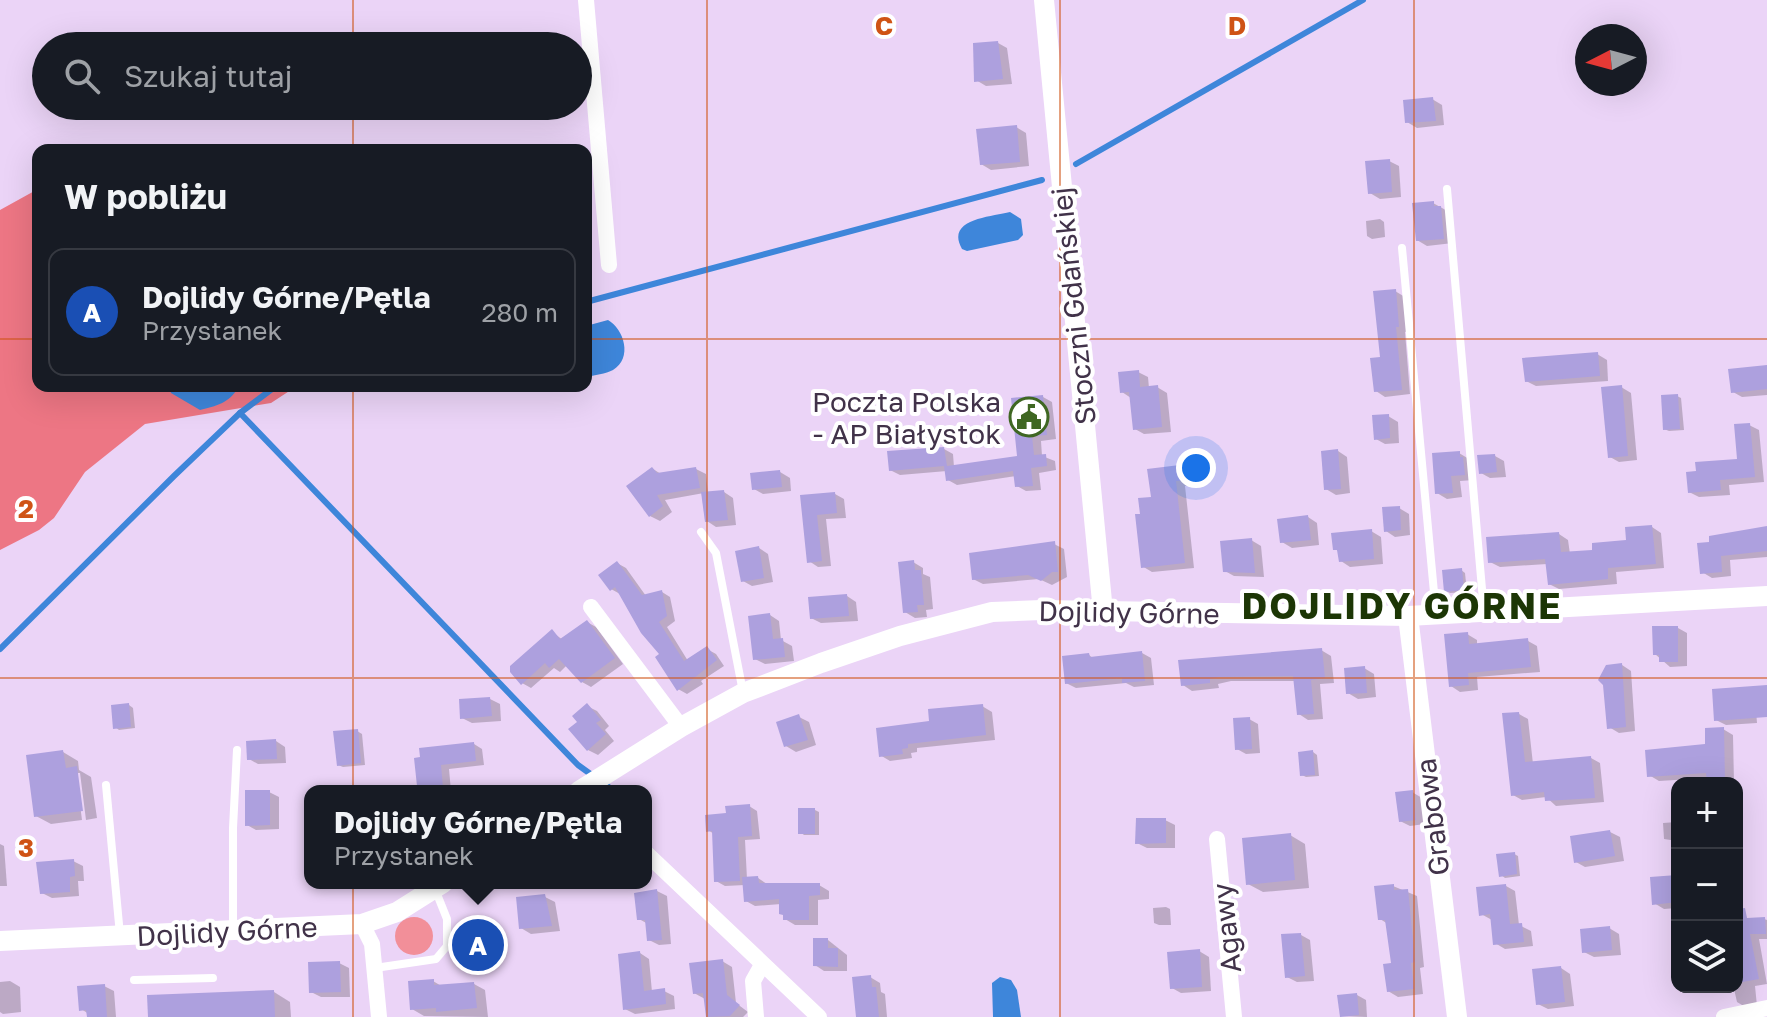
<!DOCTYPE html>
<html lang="pl">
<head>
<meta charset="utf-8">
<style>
	body { margin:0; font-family:"Golos Text",sans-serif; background:#20242c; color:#f1f3f6 }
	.controls { position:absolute; right:24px; bottom:24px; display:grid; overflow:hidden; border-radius:16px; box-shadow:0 8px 32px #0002 }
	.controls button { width:72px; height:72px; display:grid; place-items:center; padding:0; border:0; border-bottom:2px solid #363941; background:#171b24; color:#f1f3f6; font:40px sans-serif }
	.compass { position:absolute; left:1575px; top:24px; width:72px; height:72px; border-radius:50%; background:#171b24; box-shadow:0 8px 32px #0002; rotate:264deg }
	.you { position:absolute; left:1196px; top:468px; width:28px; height:28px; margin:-20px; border:6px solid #fff; border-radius:50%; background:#1a73e8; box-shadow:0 0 0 12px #1a73e833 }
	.badge { display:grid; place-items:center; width:52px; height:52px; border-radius:50%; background:#ea580c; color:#fff; font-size:26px; font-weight:700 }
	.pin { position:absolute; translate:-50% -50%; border:4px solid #fff; box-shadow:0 2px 8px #0006 }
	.popup { position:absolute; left:304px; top:785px; width:348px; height:104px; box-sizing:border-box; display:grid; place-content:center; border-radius:16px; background:#171b24; filter:drop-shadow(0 2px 6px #0005); font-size:26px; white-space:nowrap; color:#9ea1a6 }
	.popup b { font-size:30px; color:#f1f3f6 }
	.popup::after { content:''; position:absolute; left:50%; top:100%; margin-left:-16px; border:16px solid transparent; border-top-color:#171b24 }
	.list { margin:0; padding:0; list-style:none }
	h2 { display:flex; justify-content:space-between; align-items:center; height:104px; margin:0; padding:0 32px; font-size:34px }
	h2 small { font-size:26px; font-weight:400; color:#9ea1a6 }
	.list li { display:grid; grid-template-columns:52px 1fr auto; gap:24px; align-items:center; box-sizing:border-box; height:128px; margin:0 16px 16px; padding:0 16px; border:2px solid #363941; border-radius:16px }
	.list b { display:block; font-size:30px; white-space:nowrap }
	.list p { margin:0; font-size:26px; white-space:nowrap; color:#9ea1a6 }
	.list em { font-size:26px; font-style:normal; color:#9ea1a6 }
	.icon { flex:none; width:44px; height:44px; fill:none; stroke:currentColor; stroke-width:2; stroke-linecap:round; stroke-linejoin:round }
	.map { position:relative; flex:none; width:1767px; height:1017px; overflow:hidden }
	.search { position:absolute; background:#171b24; box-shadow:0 8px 32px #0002; left:32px; top:32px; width:560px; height:88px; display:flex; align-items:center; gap:20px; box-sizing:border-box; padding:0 28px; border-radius:44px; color:#9ea1a6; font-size:30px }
	.panel { position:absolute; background:#171b24; box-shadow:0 8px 32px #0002; left:32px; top:144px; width:560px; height:248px; border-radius:16px }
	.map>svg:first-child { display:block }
	.green { fill:#f28f99 }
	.forest { fill:#ed7684 }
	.water { fill:#3e86da }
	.shadow { fill:#0003 }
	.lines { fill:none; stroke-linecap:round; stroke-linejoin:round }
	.stream { stroke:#3e86da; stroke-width:6 }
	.building { fill:#ada0de }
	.service { stroke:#fff; stroke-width:8 }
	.minor { stroke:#fff; stroke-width:16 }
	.tertiary { stroke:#fff; stroke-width:20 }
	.grid { fill:none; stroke:#cf5315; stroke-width:2; stroke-opacity:0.55 }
	.labels { text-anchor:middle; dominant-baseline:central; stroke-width:8; stroke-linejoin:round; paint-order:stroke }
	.street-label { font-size:28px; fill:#413249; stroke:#fff }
	.poi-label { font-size:28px; fill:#413249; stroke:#fff; text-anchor:end }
	.district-label { font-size:36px; font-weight:bold; letter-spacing:2px; fill:#1c3605; stroke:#fff }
	.grid-label { font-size:26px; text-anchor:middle; font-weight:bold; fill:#cf5315; stroke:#fff; stroke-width:8; stroke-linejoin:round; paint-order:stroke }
</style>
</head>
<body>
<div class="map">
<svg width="1767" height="1017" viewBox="0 0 1767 1017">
	<rect width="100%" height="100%" fill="#ebd4f7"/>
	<!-- green -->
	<circle class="green" cx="414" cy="936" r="19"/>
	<!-- forest -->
	<polygon class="forest" points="38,189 38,386 297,386 271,403 145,424 85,472 54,518 39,530 0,550 0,210"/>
	<!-- water -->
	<g class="water">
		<path d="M1010 212 1021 219 1023 235 1018 240 967 251 962 249C945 219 990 217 1010 212Z"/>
		<path d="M608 320C624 329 633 358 613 370 606 374 594 375 586 377V326Z"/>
		<path d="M169 386H248L238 388C229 403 216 406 200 410L171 393Z"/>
		<polygon points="1000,977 1011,980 1017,990 1021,1017 993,1017 992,983"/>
	</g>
	<!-- shadow -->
	<g class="shadow">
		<polygon points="998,43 1007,48 1012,84 986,86 976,80"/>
		<polygon points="1432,99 1442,105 1444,125 1417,128 1407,122"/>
		<polygon points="1016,127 1026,133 1029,166 991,170 981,164"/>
		<polygon points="1389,161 1399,166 1401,197 1380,199 1370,193"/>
		<polygon points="1433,203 1451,213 1453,243 1427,246 1417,240"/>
		<polygon points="1380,219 1384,222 1385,237 1372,239 1367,236 1366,221"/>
		<polygon points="1395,291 1405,297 1408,331 1405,332 1410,394 1385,397 1376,391"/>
		<polygon points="1597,354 1607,360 1608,381 1536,386 1526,381"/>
		<polygon points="1767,367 1767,395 1742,397 1733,392"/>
		<polygon points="1138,372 1148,377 1149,388 1157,387 1167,393 1171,432 1144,434 1135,429 1131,398 1122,392"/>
		<polygon points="1621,387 1631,393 1637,460 1619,462 1610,457"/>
		<polygon points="1677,396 1681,398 1684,430 1669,431 1664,429"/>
		<polygon points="1043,397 1052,402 1056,439 1041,441 1042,456 1055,461 1056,470 1039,473 1041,490 1026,491 1017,486 1016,476 957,485 948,480 947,471 900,475 890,470 944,449 953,454 954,467 1019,457"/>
		<polygon points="1388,416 1398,422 1399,443 1385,444 1376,439"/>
		<polygon points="1749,425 1759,430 1764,482 1729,485 1730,495 1699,497 1689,492 1739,460"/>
		<polygon points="1338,451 1347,457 1350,493 1336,495 1326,489"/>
		<polygon points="1459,453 1469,459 1474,480 1460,481 1462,497 1447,499 1437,493"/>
		<polygon points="1495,456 1504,461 1506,477 1490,478 1481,473"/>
		<polygon points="1188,466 1198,472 1199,484 1185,486 1194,568 1152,572 1142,566 1142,516 1153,499"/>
		<polygon points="653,469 661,474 696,469 706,474 708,494 724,492 733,498 736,525 716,527 707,521 704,493 665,500 672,512 660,521 650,516"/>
		<polygon points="780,472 790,478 791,491 763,494 754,489"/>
		<polygon points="835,494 844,499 846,518 826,519 831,566 818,567 809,561 802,497"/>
		<polygon points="1399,508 1409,514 1410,535 1395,537 1386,531"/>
		<polygon points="1308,517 1317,523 1319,545 1292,548 1282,542"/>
		<polygon points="1652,527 1661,533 1664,568 1616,572 1617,584 1559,589 1549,584 1547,564 1500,567 1490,562 1559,534 1568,540 1570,554 1594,551 1628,542"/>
		<polygon points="1767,529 1767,557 1730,560 1731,576 1712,578 1702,572 1700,545"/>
		<polygon points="1371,531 1381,537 1383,564 1350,567 1341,561 1340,552 1335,549"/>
		<polygon points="1251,540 1261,546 1264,577 1234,576 1225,571"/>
		<polygon points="1054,544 1064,549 1067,577 1052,585 1039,579 983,584 973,579"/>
		<polygon points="759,548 768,554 773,582 752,586 743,581"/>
		<polygon points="913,562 923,568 923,574 930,577 933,609 926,610 927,617 915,618 905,612"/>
		<polygon points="617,563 626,568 646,596 662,592 670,597 675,621 667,627 688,661 707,649 716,654 724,666 701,681 703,684 687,694 678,689 662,655 620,594 611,589"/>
		<polygon points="1461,570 1465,573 1467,592 1450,593 1446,591"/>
		<polygon points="847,596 856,602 858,621 821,623 811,618"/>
		<polygon points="770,615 779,621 781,640 792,646 794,661 765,664 755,659"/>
		<polygon points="587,622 596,627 623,664 591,687 582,682 567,665 560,672 554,668 531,688 522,683 552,632 563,640"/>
		<polygon points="1678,628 1687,633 1687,666 1670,667 1655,654"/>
		<polygon points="1467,634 1477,640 1477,645 1528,641 1537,646 1540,672 1477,677 1478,690 1460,692 1451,686"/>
		<polygon points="1321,650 1331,656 1334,683 1320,684 1323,719 1308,720 1299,714 1296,681 1231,681 1218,684 1219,688 1192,691 1183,685"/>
		<polygon points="1142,653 1151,658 1154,685 1134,687 1126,683 1076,688 1066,683 1089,655 1094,659"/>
		<polygon points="1622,665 1631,671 1635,731 1619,733 1609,727"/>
		<polygon points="1364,668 1374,674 1376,697 1358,699 1348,693"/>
		<polygon points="1767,687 1767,709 1756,710 1757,723 1726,725 1716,720"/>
		<polygon points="490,699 500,704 501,721 472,723 462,718"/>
		<polygon points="129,705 133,708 135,728 119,730 115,727"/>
		<polygon points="587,706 597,711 609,726 605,730 614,741 598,755 588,750 580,722"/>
		<polygon points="982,706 992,712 995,740 917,748 917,752 911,753 912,758 890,761 880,755 932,723"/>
		<polygon points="1519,714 1528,719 1533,764 1591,758 1600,763 1604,802 1556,806 1546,797 1522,800 1513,795"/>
		<polygon points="799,717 809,722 816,745 796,752 786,746"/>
		<polygon points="1249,719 1258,724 1260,753 1246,754 1237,749"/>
		<polygon points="1723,729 1733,735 1734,783 1709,783 1708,778 1659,781 1649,775 1707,746"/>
		<polygon points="357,731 362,734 365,765 343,767 338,765"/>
		<polygon points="276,741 285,747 286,763 258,764 249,759"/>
		<polygon points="474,744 482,749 484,765 449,769 451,791 429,791 419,785 416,760"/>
		<polygon points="63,752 78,761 79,770 91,777 97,818 86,820 80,773 76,773 82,820 51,824 36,816"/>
		<polygon points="1313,752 1317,755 1319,776 1306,777 1302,775"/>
		<polygon points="507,789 510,791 484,791"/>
		<polygon points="269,792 279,797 279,829 256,830 247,825"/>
		<polygon points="1412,792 1422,798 1425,824 1410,826 1400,821"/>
		<polygon points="749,806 757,811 760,839 745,840 747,879 758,878 767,884 819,885 829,891 829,899 818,900 818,925 795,925 785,919 781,904 755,906 746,901 745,885 725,886 716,881 714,834 708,830 728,815"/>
		<polygon points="815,810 819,812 819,835 804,835 800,832"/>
		<polygon points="1165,820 1175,825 1175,848 1147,848 1137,843"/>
		<polygon points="1677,822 1677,841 1664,839 1663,823"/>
		<polygon points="1610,832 1620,837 1624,861 1585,867 1576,862"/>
		<polygon points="1290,835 1305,844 1309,888 1263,892 1248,884"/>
		<polygon points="0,844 4,846 7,886 0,886"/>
		<polygon points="1514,854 1518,856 1520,876 1505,878 1501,875"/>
		<polygon points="73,861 83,866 84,881 78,881 79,896 52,898 42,893"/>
		<polygon points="1677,877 1677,908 1664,909 1654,903"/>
		<polygon points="1393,886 1417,896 1424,967 1420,968 1423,994 1398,997 1388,991 1393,965 1388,924 1380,919"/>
		<polygon points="1506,886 1515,891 1519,925 1531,931 1533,946 1505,949 1495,943 1492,920 1481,914"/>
		<polygon points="657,891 667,896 671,944 659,945 649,940 648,924 639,919"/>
		<polygon points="545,897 555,902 560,931 531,934 521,928"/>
		<polygon points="1166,907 1170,909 1171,925 1159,925 1154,923 1153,908"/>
		<polygon points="1764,919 1767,920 1767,939 1759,939 1767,984 1755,986 1757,1006 1747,1008 1737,1002 1734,989 1731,987 1737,987 1737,920"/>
		<polygon points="1609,928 1619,934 1621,955 1594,957 1584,952"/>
		<polygon points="1301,935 1310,940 1314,981 1297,982 1287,977"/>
		<polygon points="828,940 847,955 847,971 824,971 815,965"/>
		<polygon points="1199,951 1209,957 1211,991 1181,993 1172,988"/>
		<polygon points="640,953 649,959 652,992 664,991 674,996 675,1009 635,1014 625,1009"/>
		<polygon points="722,961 732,967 736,1003 748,1012 743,1017 708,1017 705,999 694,993"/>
		<polygon points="339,963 349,968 350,997 321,997 311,992"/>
		<polygon points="1561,968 1570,974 1574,1006 1548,1009 1538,1004"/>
		<polygon points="870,977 880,983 881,992 885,994 887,1017 858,1017"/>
		<polygon points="10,981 20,987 21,1012 3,1014 0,1012 0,982"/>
		<polygon points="433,981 443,987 474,984 485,990 488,1017 424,1016 412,1009"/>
		<polygon points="104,986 114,991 116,1017 89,1017 89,1014 81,1009"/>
		<polygon points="274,992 290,1002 291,1017 150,1017"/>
		<polygon points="1357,995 1366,1000 1367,1017 1342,1016"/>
	</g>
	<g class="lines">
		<!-- stream -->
		<g class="stream">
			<polyline points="1076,164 1363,0"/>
			<polyline points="586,302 1042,180"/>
			<polyline points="240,413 578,765 614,791"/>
			<polyline points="0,649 174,476 240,413 276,386"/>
		</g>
	</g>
	<!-- building -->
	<g class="building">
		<polygon points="998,41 1003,79 974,82 973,43"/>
		<polygon points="1433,97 1436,121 1405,123 1403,100"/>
		<polygon points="1017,125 1020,162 980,165 976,129"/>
		<polygon points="1390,159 1392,192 1368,194 1365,161"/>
		<polygon points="1434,201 1434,206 1441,206 1444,239 1416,241 1412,203"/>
		<polygon points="1396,289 1399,327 1396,327 1402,390 1374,392 1370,358 1380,357 1373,291"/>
		<polygon points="1598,352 1600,376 1525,382 1522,358"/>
		<polygon points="1767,365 1767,389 1731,393 1728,369"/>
		<polygon points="1139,370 1140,387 1158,385 1162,427 1133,430 1129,392 1120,393 1118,372"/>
		<polygon points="1622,385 1628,456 1608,458 1601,387"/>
		<polygon points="1678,394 1680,429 1663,430 1661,395"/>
		<polygon points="1043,395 1047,435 1032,436 1034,455 1046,454 1047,466 1031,468 1033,486 1015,487 1013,471 946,481 944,466 889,471 887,451 944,447 947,466 1017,456 1011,398"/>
		<polygon points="1389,414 1390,438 1374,440 1372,415"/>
		<polygon points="1750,423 1755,477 1720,480 1721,490 1688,493 1686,472 1696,471 1695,462 1737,459 1734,424"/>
		<polygon points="1338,449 1341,489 1324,490 1321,451"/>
		<polygon points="1460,451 1460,457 1463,457 1465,475 1451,476 1453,493 1435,494 1432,453"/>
		<polygon points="1495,454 1497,472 1479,474 1477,455"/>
		<polygon points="1188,464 1190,480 1176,481 1185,563 1141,568 1135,514 1140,514 1138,498 1151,497 1147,469"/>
		<polygon points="652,467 657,473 696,467 700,488 657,495 663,506 649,517 626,486"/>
		<polygon points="780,470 782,487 752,490 750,473"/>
		<polygon points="724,490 728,520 705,522 701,492"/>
		<polygon points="835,492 837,513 817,515 822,561 807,563 800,495"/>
		<polygon points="1400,506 1401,530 1384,532 1382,507"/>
		<polygon points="1308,515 1311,540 1280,543 1277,519"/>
		<polygon points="1652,525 1656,564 1608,568 1608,579 1548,585 1545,559 1488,563 1486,537 1559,532 1561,552 1592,550 1592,543 1626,540 1625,527"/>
		<polygon points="1767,526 1767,551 1721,556 1722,572 1700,574 1697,543 1709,542 1709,536"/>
		<polygon points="1372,529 1374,559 1339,562 1337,550 1333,550 1331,533"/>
		<polygon points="1252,538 1255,573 1223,572 1220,541"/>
		<polygon points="1055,541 1058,572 1052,572 1041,581 1028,575 972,580 969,553"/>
		<polygon points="759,546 764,578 741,582 735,551"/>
		<polygon points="914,560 915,570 921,570 924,605 917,605 918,612 903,613 898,562"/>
		<polygon points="617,561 642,595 662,590 667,616 659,622 684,661 707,646 717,660 677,691 655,657 659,654 641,633 615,587 610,591 598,575"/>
		<polygon points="1462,568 1464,590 1444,592 1442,570"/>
		<polygon points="847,594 849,616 810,619 808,597"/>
		<polygon points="770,613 773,639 783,638 785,657 753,660 748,616"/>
		<polygon points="587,620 615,658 581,683 559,659 549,668 545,663 521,685 510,672 510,666 552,629 560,639"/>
		<polygon points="1652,626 1678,626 1678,662 1659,662 1659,655 1653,655"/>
		<polygon points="1468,632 1469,644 1528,638 1531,667 1468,673 1469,685 1449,687 1444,634"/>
		<polygon points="1322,648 1325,678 1311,680 1314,714 1297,715 1293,676 1220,677 1210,679 1210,683 1181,686 1178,660"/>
		<polygon points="1142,651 1145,681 1122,683 1122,678 1065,684 1062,656 1089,653 1090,657"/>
		<polygon points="1622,663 1626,727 1607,729 1603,685 1598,680 1606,665"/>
		<polygon points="1365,666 1367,693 1346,694 1344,668"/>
		<polygon points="1767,685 1767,717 1714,721 1712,689"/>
		<polygon points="490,697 492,716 460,719 459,699"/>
		<polygon points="129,703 131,727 113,729 111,705"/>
		<polygon points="587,703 601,720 596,723 606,734 587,751 568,729 577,722 572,716"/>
		<polygon points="983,704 986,735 908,744 908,748 902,749 903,754 879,757 876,728 929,721 928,709"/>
		<polygon points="1519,712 1525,762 1591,756 1595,798 1545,801 1544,792 1511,796 1502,713"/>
		<polygon points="799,714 808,740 784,747 776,722"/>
		<polygon points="1250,717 1252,749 1235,750 1233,718"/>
		<polygon points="1724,727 1725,783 1707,783 1706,773 1647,777 1645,750 1705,744 1705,728"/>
		<polygon points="358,729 361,763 337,766 333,731"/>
		<polygon points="276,739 277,759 247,760 246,741"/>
		<polygon points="474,742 476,761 441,765 443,788 424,790 423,786 417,786 414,758 420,757 419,748"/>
		<polygon points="63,750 66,768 77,766 83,811 34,817 26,755"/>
		<polygon points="1313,750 1315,775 1300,776 1298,752"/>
		<polygon points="245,790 270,790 270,825 245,826"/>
		<polygon points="1413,790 1416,820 1399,822 1395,792"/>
		<polygon points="750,804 752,836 738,837 740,881 714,882 712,831 706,832 705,815 726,813 725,806"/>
		<rect x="798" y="808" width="17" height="26"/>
		<polygon points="1136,818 1166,818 1166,843 1135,844"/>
		<polygon points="1610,830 1615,856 1574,863 1570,836"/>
		<polygon points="1291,833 1295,880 1246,885 1242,838"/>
		<polygon points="1515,852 1517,874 1499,877 1496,854"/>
		<polygon points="74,859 75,876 70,877 70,892 40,894 36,862"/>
		<polygon points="1677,875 1677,902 1652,905 1650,877"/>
		<polygon points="758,876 759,883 820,883 820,895 809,896 809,920 783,920 783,915 779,914 779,899 744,902 742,877"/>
		<polygon points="1394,884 1394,890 1408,889 1415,962 1411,963 1414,989 1387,992 1383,964 1391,963 1385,920 1378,920 1374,886"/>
		<polygon points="1506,884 1510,924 1522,923 1524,942 1493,945 1490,914 1479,916 1476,887"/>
		<polygon points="657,889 662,940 647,941 645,920 637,920 634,893"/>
		<polygon points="545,894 552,926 519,929 516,897"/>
		<polygon points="1745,908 1747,918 1765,917 1766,934 1750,934 1759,979 1737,983 1737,909"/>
		<polygon points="1610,926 1612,950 1582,953 1580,929"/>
		<polygon points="1301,933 1305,976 1285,978 1281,934"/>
		<polygon points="813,938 828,938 828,948 838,948 838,967 813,966"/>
		<polygon points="1200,949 1202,987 1170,989 1167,952"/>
		<polygon points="640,951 644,991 665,988 666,1004 623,1010 618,954"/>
		<polygon points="723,959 727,995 740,1005 730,1016 706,1017 703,993 693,994 689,963"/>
		<polygon points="340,961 341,992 309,993 308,962"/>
		<polygon points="1561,966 1565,1002 1536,1005 1532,969"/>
		<polygon points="871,975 872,987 876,987 879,1017 856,1017 852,977"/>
		<polygon points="434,979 434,985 474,982 477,1008 436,1012 436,1008 410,1010 408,981"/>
		<polygon points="105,984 107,1017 87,1017 86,1010 79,1011 77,986"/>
		<polygon points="274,990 275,1017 148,1017 147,995"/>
		<polygon points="1357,993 1359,1015 1340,1017 1337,995"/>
	</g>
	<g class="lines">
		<!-- service -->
		<g class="service">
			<polyline points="1447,189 1484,612"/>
			<polyline points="1402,248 1436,614"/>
			<polyline points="701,532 716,553 743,692"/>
			<polyline points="106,785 120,935"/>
			<polyline points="233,931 233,828 237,750"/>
			<polyline points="375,968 436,959 447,946 447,919 435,889"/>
			<polyline points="134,980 213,978"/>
		</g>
		<!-- minor -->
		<g class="minor">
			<polyline points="586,0 609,265"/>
			<polyline points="591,607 681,727"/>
			<polyline points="1217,839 1234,1017"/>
			<polyline points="646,853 819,1017"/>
			<polyline points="362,924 372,944 379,1017"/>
			<polyline points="756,1017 753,981 762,965"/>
			<polyline points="1724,1017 1767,1008"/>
		</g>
		<!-- tertiary -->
		<g class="tertiary">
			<polyline points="1044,0 1103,612"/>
			<polyline points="1408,616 1457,1017"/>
			<polyline points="579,791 681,727 743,693 821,663 900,636 992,612 1042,610 1408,616 1767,596"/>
			<polyline points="0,941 362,924 397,912 443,883"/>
		</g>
	</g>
	<!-- grid -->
	<path class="grid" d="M353 0V46M707 0V1017M1060 0V1017M1414 0V1017M353 106V150M0 339H38M586 339H1767M353 386V1017M0 678H1767"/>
	<!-- icons -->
	<defs>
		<symbol id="civic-ring" viewBox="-11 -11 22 22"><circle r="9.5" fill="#fff" stroke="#3f6722" stroke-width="1.5"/><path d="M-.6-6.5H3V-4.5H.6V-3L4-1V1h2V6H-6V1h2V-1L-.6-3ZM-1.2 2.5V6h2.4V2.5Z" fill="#3f6722"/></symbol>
	</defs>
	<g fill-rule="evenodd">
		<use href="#civic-ring" x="1007" y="395" width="44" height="44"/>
	</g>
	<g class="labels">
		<!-- street labels -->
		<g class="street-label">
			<text transform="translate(1073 306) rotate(-96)">Stoczni Gdańskiej</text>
			<text transform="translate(1129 612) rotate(1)">Dojlidy Górne</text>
			<text transform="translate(1432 817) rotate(-97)">Grabowa</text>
			<text transform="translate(1226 928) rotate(-96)">Agawy</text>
			<text transform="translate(227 931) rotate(-3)">Dojlidy Górne</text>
		</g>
		<!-- poi labels -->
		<g class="poi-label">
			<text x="1001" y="401">Poczta Polska<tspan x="1001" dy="32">- AP Białystok</tspan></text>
		</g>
		<!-- district labels -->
		<g class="district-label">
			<text x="1402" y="605">DOJLIDY GÓRNE</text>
		</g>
	</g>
	<g class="grid-label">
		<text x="884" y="35">C</text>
		<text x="1237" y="35">D</text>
		<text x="26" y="518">2</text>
		<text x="26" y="857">3</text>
	</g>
</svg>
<div class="controls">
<button>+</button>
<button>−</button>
<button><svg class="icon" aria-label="layers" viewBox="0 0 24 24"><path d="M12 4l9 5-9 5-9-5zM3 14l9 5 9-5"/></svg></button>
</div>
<svg class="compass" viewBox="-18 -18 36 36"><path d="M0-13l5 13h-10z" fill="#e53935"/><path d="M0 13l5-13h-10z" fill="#9ea1a6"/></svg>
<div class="you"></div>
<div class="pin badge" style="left:478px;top:945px;background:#1a4fb4">A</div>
<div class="popup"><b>Dojlidy Górne/Pętla</b>Przystanek</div>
<div class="search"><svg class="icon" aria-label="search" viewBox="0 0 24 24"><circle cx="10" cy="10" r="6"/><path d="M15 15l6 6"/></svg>Szukaj tutaj</div>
<section class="panel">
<h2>W pobliżu<small></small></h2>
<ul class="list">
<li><span class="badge" style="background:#1a4fb4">A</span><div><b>Dojlidy Górne/Pętla</b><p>Przystanek</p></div><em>280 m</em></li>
</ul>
</section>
</div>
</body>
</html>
